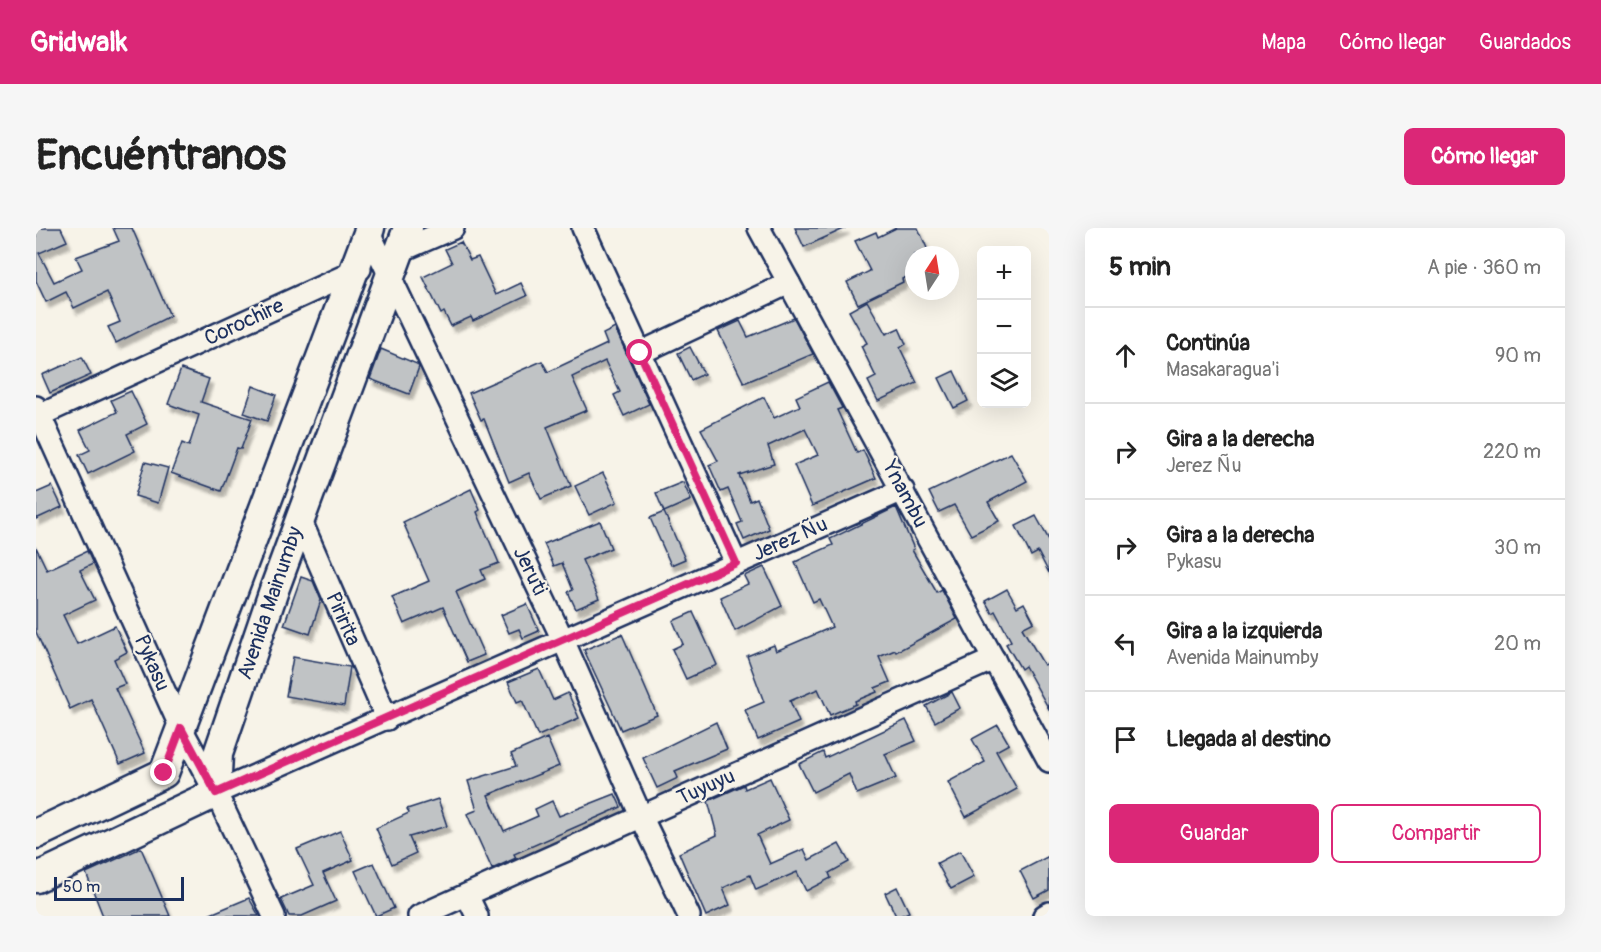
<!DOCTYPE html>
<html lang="es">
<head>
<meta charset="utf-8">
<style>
	body { margin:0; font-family:Pangolin,sans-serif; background:#f6f6f6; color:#222 }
	.controls { position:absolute; right:18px; top:18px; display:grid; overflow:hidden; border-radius:9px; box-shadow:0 6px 24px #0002 }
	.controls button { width:54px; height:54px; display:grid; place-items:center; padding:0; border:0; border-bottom:2px solid #e0e0e0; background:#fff; color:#222; font:30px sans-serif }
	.compass { position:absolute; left:869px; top:18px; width:54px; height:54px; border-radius:50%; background:#fff; box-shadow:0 6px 24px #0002; rotate:12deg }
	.scale { position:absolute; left:18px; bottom:15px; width:130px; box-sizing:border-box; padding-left:6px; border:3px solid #1b2f5e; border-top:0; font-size:16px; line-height:21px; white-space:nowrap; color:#1b2f5e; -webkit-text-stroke:4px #f7f3e8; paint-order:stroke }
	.stop { position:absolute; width:18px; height:18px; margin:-14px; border:4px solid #db2777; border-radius:50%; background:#fff }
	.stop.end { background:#db2777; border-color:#fff; box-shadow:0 2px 6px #0008 }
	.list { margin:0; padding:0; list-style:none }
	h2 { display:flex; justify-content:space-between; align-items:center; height:78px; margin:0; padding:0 24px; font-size:26px }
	h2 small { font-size:20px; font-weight:400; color:#767676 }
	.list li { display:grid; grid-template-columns:39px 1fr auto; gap:18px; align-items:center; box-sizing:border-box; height:96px; padding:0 24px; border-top:2px solid #e0e0e0 }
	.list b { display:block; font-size:22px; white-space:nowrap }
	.list p { margin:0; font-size:20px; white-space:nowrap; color:#767676 }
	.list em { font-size:20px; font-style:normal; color:#767676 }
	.actions { display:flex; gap:12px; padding:18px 24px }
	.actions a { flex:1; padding:14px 0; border:2px solid #db2777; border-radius:9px; text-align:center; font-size:21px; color:#db2777 }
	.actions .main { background:#db2777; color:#fff }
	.icon { flex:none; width:33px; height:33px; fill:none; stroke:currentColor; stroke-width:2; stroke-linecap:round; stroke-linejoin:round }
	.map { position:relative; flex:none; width:1013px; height:688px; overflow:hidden; border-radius:9px }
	header { display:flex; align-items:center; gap:36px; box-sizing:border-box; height:84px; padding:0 30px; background:#db2777; color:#fff }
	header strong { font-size:28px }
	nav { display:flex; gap:33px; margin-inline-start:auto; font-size:21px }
	.intro { display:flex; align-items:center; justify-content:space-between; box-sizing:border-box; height:144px; padding:0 36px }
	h1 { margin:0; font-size:42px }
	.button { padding:15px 27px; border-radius:9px; background:#db2777; color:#fff; font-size:21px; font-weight:700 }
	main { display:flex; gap:36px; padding:0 36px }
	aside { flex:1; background:#fff; border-radius:9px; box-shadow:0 6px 24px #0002 }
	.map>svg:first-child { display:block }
	.building { fill:#c0c3c5; stroke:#1b2f5e; stroke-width:1.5; filter:url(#shadow) }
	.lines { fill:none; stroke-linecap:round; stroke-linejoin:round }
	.street-casing { stroke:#1b2f5e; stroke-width:26 }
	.secondary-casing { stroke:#1b2f5e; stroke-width:33 }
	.street { stroke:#f7f3e8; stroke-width:21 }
	.secondary { stroke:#f7f3e8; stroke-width:28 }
	.route { stroke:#db2777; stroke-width:8 }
	.labels { text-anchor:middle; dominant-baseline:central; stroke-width:4.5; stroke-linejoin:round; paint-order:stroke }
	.street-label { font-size:21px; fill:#1b2f5e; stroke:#f7f3e8 }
</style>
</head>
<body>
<header>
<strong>Gridwalk</strong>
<nav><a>Mapa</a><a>Cómo llegar</a><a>Guardados</a></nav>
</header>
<div class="intro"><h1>Encuéntranos</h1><a class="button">Cómo llegar</a></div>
<main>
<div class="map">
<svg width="1013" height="688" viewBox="0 0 1013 688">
	<defs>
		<filter id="shadow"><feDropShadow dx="3.5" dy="6" stdDeviation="1.5" flood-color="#0004"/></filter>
	</defs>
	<rect width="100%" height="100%" fill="#f7f3e8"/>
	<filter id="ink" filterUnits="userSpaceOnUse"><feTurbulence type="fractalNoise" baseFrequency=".0167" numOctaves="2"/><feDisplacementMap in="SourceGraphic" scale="12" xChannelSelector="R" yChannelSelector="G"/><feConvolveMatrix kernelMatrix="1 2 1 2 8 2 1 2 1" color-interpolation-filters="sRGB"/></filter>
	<g filter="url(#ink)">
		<!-- building -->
		<g class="building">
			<polygon points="0,0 25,0 31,13 3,25 18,54 46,41 40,29 83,13 77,0 96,0 134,88 80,115 72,99 84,94 71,64 38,80 30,64 10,74 0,53"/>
			<polygon points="759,0 810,0 768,19"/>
			<polygon points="860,0 882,0 894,27 878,27 878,46 866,51 867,54 822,76 811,54 834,43 819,13 840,4 842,9"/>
			<polygon points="425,14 434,32 442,29 460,67 485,55 491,68 437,93 435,89 415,98 408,84 405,86 387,49 416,35 409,21"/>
			<polygon points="831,73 850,106 863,100 870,116 864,120 881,155 842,173 832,153 840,149 825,118 831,115 813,83"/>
			<polygon points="758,90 777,126 708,155 682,103 704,93 712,109"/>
			<polygon points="579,100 613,176 588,188 578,167 584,164 569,133 536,149 551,182 511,199 535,258 505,271 493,245 473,254 448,191 445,192 433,165 506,133 512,144 571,116 567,106"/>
			<polygon points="654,119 668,146 655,152 642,125"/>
			<polygon points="345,121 381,136 383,139 373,166 334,151"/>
			<polygon points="46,129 55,147 14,165 6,147"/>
			<polygon points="145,141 173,151 165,174 216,191 205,221 201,220 185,263 135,245 146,215 153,218 163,187 132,176"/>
			<polygon points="918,143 932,173 918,180 903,150"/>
			<polygon points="792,154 806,180 801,182 821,225 827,222 840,250 776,278 758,237 782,227 769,201 732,218 738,236 703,247 714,273 721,270 733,301 708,312 701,296 706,294 692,261 685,264 673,237 682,233 665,201 728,169 738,190 764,178 760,169"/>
			<polygon points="217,158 240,167 231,193 208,185"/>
			<polygon points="95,163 111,196 91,206 99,223 52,246 43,227 54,222 44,202 81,184 75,172"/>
			<polygon points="975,225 991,253 952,274 963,293 935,307 918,277 903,284 893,264"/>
			<polygon points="109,234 132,240 122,275 99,268"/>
			<polygon points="567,245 581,274 553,287 539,258"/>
			<polygon points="647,254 655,272 628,284 620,265"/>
			<polygon points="16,258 26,279 0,291 0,265"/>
			<polygon points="435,261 444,282 441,284 463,335 445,342 449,351 420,364 448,427 431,434 407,379 368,396 356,369 393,353 367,294"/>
			<polygon points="860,279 878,321 876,322 901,365 906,362 921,391 860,424 859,422 843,429 854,454 839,460 841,464 819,473 820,476 794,487 782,461 754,473 763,494 722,512 709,482 728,474 711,428 738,417 740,423 796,399 783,371 777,374 759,334 797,317 794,311"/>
			<polygon points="628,284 649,331 635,337 614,290"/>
			<polygon points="1000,288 1013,312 1013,345 1002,324 995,328 980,298"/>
			<polygon points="564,293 575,320 546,332 563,371 540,381 532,364 537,362 526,335 518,338 508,316"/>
			<polygon points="0,319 11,342 51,323 57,336 44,342 59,372 27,387 41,416 79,398 91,424 78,431 89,456 79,460 109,525 84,536 55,471 34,481 0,404"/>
			<polygon points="728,339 746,378 699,403 684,369 712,356 708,348"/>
			<polygon points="265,349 277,353 285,372 274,406 248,397"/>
			<polygon points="971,361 981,379 988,375 998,394 986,400 1008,437 1013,435 1013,481 989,438 985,441 970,416 975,413 959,383 956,385 949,373"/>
			<polygon points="491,376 503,403 487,410 483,401 473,405 465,387"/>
			<polygon points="657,384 681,437 650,451 636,421 647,416 637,393"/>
			<polygon points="586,406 621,487 585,502 548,422"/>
			<polygon points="257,429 314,439 308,478 250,468"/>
			<polygon points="503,441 517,472 532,465 543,490 502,508 486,472 481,474 472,454"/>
			<polygon points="916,464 924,480 899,494 890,478"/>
			<polygon points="870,492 880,513 849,526 860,550 821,566 813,546 777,564 763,536 787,524 789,530"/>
			<polygon points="680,494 691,521 639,543 642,550 621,560 607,530"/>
			<polygon points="962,497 973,516 960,523 981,561 930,589 912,554 949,534 936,511"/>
			<polygon points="511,510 523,538 452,567 468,603 502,588 499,581 516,573 523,588 579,566 585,579 478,626 480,630 456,641 431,586 441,582 432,553 480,538 475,526"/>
			<polygon points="734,550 753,592 721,607 734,636 768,621 773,632 803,616 813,634 793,645 795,650 770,663 761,644 720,662 714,647 687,660 694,677 670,688 643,625 681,607 672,573 708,557 709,561"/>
			<polygon points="402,571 411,598 373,609 380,625 356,636 340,600 373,585 371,581"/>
			<polygon points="304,603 317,632 287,645 300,673 266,688 253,688 245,671 278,657 261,621"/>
			<polygon points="105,620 134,688 67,688 50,645"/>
			<polygon points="924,623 938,649 915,661 901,635"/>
			<polygon points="1013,628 1013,662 998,670 984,643"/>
			<polygon points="338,635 358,680 340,688 319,643"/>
			<polygon points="861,659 873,684 864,688 860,688 849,665"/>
			<polygon points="213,670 223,688 170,688"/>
		</g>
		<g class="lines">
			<defs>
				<g id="street">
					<polyline points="331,0 527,412 605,588 653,688"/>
					<polyline points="547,0 700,335"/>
					<polyline points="723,0 1013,533"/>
					<polyline points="355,27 417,0"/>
					<polyline points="604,125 753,55"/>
					<polyline points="0,179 145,500 180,565 238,688"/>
					<polyline points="0,189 324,41"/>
					<polyline points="264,291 351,491"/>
					<polyline points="180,565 867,262"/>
					<polyline points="431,667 441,688"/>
					<polyline points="383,688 958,431"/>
					<polyline points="1008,688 1013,685"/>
				</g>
				<g id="secondary">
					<polyline points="0,606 128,545 334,0"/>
					<polyline points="0,650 180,565 182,526 238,362 372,0"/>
				</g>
			</defs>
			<!-- street casing -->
			<use href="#street" class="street-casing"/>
			<!-- secondary casing -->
			<use href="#secondary" class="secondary-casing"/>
			<!-- street -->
			<use href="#street" class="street"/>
			<!-- secondary -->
			<use href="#secondary" class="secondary"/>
		</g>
	</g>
	<g class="lines" filter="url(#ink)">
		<!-- route -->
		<polyline class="route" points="128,545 145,500 180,565 700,335 604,125"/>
	</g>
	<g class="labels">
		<!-- street labels -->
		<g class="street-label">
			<text transform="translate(208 94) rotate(-25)">Corochire</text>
			<text transform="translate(869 266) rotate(62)">Ynambu</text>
			<text transform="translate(754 311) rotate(-24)">Jerez Ñu</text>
			<text transform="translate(494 343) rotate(64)">Jeruti</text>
			<text transform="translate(234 375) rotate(-71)">Avenida Mainumby</text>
			<text transform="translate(307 391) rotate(66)">Piririta</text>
			<text transform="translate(116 435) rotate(66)">Pykasu</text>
			<text transform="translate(670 559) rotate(-24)">Tuyuyu</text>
		</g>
	</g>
</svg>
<div class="controls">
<button>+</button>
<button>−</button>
<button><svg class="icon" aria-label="layers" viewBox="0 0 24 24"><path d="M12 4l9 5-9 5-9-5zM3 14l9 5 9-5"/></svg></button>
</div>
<svg class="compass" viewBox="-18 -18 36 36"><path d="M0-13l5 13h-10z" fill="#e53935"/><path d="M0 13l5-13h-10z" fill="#767676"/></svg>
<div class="scale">50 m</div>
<div class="stop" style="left:604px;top:125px"></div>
<div class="stop end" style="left:128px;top:545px"></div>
</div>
<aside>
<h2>5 min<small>A pie · 360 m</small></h2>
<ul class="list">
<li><svg class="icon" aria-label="ahead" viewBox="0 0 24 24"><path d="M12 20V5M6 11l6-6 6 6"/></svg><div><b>Continúa</b><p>Masakaragua'i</p></div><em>90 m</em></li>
<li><svg class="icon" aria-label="right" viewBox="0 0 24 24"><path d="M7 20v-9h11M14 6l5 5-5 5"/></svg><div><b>Gira a la derecha</b><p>Jerez Ñu</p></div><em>220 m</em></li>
<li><svg class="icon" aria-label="right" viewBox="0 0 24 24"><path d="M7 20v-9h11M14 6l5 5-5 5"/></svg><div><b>Gira a la derecha</b><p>Pykasu</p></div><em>30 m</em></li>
<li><svg class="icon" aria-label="left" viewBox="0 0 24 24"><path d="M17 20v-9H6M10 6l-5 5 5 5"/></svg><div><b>Gira a la izquierda</b><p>Avenida Mainumby</p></div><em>20 m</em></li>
<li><svg class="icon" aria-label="arrive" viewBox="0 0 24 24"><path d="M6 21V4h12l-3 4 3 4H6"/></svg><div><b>Llegada al destino</b></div></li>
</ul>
<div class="actions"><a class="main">Guardar</a><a>Compartir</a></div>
</aside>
</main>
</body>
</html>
